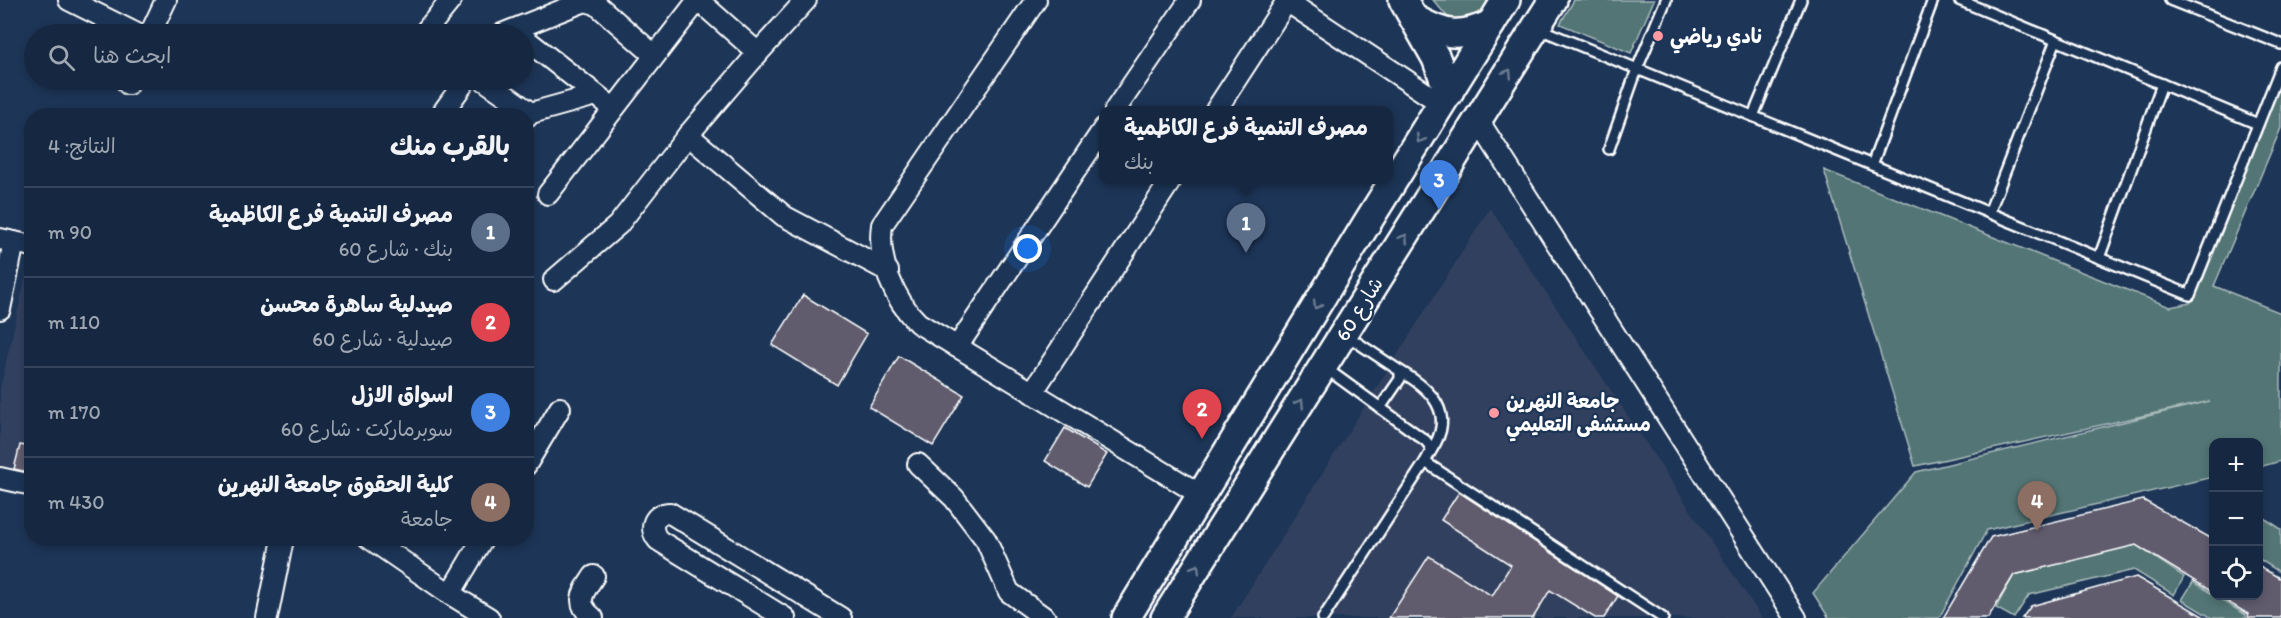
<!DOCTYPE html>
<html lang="ar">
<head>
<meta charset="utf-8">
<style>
	body { margin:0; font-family:Itim,"Playpen Sans Arabic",sans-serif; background:#23344c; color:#f1f3f6; direction:rtl }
	.controls { position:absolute; right:18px; bottom:18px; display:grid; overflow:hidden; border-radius:12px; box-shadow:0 3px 9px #0003 }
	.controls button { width:54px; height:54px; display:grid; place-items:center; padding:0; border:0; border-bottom:2px solid #35445a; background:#162841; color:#f1f3f6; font:30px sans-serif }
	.you { position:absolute; left:1028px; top:249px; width:21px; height:21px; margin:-15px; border:4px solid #fff; border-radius:50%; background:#1a73e8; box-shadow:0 0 0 9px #1a73e833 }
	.badge { display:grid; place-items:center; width:39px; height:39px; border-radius:50%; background:#db2777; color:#fff; font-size:20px; font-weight:700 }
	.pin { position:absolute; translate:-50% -50px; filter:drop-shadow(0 2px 3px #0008) }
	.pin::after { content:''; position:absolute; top:32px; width:21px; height:18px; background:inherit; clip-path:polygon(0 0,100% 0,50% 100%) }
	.popup { position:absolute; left:1099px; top:106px; width:294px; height:78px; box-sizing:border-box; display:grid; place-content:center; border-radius:12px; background:#162841; filter:drop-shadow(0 2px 4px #0005); font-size:20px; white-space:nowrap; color:#9ea6b1 }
	.popup b { font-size:22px; color:#f1f3f6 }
	.popup::after { content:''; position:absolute; left:50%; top:100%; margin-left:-12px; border:12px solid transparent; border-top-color:#162841 }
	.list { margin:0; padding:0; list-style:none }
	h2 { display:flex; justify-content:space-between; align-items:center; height:78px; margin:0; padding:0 24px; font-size:26px }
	h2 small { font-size:20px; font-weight:400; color:#9ea6b1 }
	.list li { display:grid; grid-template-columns:39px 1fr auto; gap:18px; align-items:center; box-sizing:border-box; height:90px; padding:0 24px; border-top:2px solid #35445a }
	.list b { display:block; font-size:22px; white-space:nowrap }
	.list p { margin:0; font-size:20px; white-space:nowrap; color:#9ea6b1 }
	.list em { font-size:20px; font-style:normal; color:#9ea6b1 }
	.icon { flex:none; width:33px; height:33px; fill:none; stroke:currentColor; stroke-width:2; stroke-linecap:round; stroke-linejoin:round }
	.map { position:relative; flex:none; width:2281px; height:618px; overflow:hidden; direction:ltr }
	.search { position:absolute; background:#162841; box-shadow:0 3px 9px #0003; left:24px; top:24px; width:510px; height:66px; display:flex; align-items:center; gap:15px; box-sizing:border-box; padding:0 21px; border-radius:33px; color:#9ea6b1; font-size:22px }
	.panel { position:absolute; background:#162841; box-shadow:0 3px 9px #0003; left:24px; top:108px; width:510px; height:438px; border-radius:24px; direction:rtl }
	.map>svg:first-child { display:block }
	.built { fill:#31415e }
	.green { fill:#537575; stroke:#a9baba; stroke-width:1.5 }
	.building { fill:#605c6e; stroke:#fff; stroke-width:1.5 }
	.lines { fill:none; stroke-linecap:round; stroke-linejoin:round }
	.lane-casing { stroke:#fff; stroke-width:14 }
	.street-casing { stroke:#fff; stroke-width:24 }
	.secondary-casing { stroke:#fff; stroke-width:32 }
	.lane { stroke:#1d3557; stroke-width:9 }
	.street { stroke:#1d3557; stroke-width:20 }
	.secondary { stroke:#1d3557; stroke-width:27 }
	.oneway { stroke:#6c7c92 }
	.poi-dot { fill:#ff9aa2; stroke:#1d3557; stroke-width:2 }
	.labels { text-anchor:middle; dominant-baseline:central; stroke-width:4.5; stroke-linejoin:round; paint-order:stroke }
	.poi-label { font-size:20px; font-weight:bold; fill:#fff; stroke:#1d3557; text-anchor:start }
	.street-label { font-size:20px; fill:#fff; stroke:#1d3557 }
</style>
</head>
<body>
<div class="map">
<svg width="2281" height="618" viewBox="0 0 2281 618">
	<rect width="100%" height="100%" fill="#1d3557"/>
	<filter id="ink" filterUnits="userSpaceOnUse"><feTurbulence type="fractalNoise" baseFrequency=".0167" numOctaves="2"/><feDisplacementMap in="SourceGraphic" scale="12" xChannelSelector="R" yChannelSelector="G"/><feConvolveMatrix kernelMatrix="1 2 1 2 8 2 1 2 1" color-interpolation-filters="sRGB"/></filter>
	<g filter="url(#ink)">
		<!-- built -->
		<g class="built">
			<polygon points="1490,208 1762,618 1231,618"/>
			<polygon points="31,265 31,473 0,466 0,389 28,266"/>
		</g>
		<!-- green -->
		<g class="green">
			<polygon points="1433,0 1495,0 1478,18 1451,21"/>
			<polygon points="1574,0 1654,0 1631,53 1560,24"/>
			<polygon points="2281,74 2281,128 2214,286 2281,313 2281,461 2259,467 2258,442 2214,442 2213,477 1987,530 1939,618 1829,618 1813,593 1916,472 2210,401 1915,466 1824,170 2170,307 2190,303"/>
			<polygon points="2258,514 2281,529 2281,573 2259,559"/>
			<polygon points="2136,545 2184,577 2174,595 2134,570 2029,595 2014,618 1996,608 2014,575"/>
			<polygon points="2193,582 2246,615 2247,618 2212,618 2182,600"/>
		</g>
		<!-- building -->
		<g class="building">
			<polygon points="803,295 867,334 837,385 772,345"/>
			<polygon points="899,356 964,395 933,446 869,407"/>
			<polygon points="1065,428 1107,454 1087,487 1045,461"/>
			<polygon points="20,445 32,447 32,473 14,469"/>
			<polygon points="1459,492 1618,596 1604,618 1595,618 1550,590 1533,618 1389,618 1429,556 1492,596 1511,565 1441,520"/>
			<polygon points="2143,500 2214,540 2214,593 2136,545 2014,575 1988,618 1943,618 1991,537"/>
			<polygon points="2259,566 2281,579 2281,618 2249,618 2248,614 2218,596 2259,596"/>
			<polygon points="2136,577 2206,618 2022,618 2031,606"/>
		</g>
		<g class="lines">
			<defs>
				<g id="lane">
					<polyline points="1959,0 2258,124"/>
					<polyline points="2170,0 2281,44"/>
					<polyline points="1537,28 2190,295 2281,67"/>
					<polyline points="1753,116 1801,0"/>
					<polyline points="1609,149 1637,69 1666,0"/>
					<polyline points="1872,165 1933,0"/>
					<polyline points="1989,213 2056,40"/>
					<polyline points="2099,258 2162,84"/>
					<polyline points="1346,335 1400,371 1400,379 1380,408"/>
					<path d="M1400 371C1431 389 1456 413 1432 449"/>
					<polyline points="1425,462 1663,618"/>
					<polyline points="1323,618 1425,462 1432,449 1426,441 1324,367"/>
				</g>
				<g id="street">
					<polyline points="69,0 137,34"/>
					<polyline points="698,0 758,53"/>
					<path d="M1036 0 882 225C877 259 894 300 918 323L1201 495"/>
					<polyline points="1285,0 1442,104"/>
					<polyline points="425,32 451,0"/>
					<polyline points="150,34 166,0"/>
					<polyline points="502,34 585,1 596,4 654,55"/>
					<polyline points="524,38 613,108"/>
					<polyline points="484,80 531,113"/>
					<polyline points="128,84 130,80"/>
					<polyline points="1115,110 1190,0"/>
					<polyline points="1216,110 1287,1"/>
					<polyline points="443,112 466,80"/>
					<polyline points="526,118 531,113 596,95"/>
					<polyline points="1478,120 1796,618"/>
					<polyline points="688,135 784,216 888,271"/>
					<polyline points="548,194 698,0"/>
					<polyline points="0,239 32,246"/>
					<polyline points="554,280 618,225 688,135 758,53 806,0"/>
					<polyline points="0,309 14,242"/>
					<polyline points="957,347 1104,128"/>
					<polyline points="1032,393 1171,180"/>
					<polyline points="918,464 954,498 986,540 1009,592 1045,618"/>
					<polyline points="526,465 560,408"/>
					<polyline points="0,478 32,485"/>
					<polyline points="369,538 450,594 489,618"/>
					<polyline points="450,594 483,538"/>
					<polyline points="267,618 283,539 280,538"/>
					<path d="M593 618C574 602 583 593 594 576"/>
					<path d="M785 618 658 540C648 527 654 513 670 513L841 618"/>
				</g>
				<g id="secondary">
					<polyline points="1403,0 1436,58 1449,93"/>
					<path d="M1415 19C1445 36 1460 38 1491 24"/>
					<polyline points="1126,618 1367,223 1506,0"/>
					<polyline points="1165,618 1553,0"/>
				</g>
			</defs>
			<!-- lane casing -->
			<use href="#lane" class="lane-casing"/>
			<!-- street casing -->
			<use href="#street" class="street-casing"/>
			<!-- secondary casing -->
			<use href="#secondary" class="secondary-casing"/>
			<!-- lane -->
			<use href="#lane" class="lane"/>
			<!-- street -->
			<use href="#street" class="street"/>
			<!-- secondary -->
			<use href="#secondary" class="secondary"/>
		</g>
		<!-- one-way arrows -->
		<defs><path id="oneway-chevron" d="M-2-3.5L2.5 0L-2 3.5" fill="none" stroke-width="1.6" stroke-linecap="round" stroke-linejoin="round" transform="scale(1.5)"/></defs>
		<g class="oneway">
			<use href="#oneway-chevron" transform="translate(1508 73) rotate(-58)"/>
			<use href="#oneway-chevron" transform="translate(1420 139) rotate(122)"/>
			<use href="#oneway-chevron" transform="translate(1404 238) rotate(-58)"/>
			<use href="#oneway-chevron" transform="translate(1317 305) rotate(121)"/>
			<use href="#oneway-chevron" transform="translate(1300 403) rotate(-58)"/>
			<use href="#oneway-chevron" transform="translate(1196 568) rotate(-58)"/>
		</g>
	</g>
	<!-- markers -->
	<g class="poi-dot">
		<circle cx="1658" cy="36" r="6"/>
		<circle cx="1494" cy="413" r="6"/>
	</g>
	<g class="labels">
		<!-- poi labels -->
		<g class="poi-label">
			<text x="1670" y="36">نادي رياضي</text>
			<text x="1506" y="401">جامعة النهرين<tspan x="1506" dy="23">مستشفى التعليمي</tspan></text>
		</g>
		<!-- street labels -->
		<g class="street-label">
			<text transform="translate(1359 309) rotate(-58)">شارع 60</text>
		</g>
	</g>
</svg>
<div class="controls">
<button>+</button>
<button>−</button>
<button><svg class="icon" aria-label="locate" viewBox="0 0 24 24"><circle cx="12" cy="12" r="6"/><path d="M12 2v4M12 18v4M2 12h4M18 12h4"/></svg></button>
</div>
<div class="you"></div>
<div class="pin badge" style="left:1246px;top:253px;background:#5c6f8a">1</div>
<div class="popup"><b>مصرف التنمية فرع الكاظمية</b>بنك</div>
<div class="pin badge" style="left:1202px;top:439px;background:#e0444e">2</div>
<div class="pin badge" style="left:1439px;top:210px;background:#3f7fe0">3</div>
<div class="pin badge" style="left:2037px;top:531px;background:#8d6e63">4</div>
<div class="search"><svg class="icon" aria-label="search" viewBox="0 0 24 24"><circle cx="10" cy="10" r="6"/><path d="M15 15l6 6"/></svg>ابحث هنا</div>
<section class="panel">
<h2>بالقرب منك<small>النتائج: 4</small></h2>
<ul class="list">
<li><span class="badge" style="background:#5c6f8a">1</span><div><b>مصرف التنمية فرع الكاظمية</b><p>بنك · شارع 60</p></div><em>90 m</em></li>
<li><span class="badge" style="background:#e0444e">2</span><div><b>صيدلية ساهرة محسن</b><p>صيدلية · شارع 60</p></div><em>110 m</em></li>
<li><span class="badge" style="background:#3f7fe0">3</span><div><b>اسواق الازل</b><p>سوبرماركت · شارع 60</p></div><em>170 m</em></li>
<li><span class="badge" style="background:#8d6e63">4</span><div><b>كلية الحقوق جامعة النهرين</b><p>جامعة</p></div><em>430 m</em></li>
</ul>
</section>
</div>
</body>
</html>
